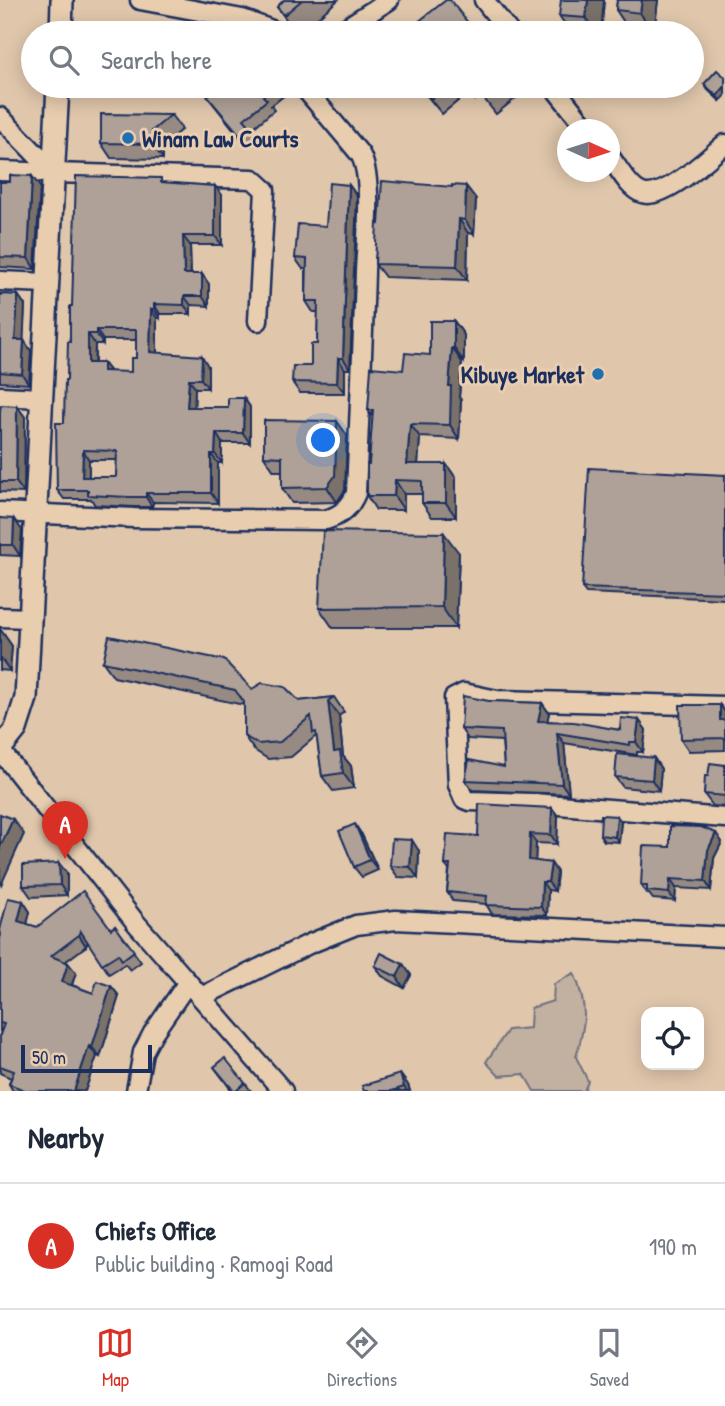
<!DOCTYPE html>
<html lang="en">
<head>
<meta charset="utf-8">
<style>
	body { margin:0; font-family:"Patrick Hand",sans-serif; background:#f2f2f3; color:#1f2937 }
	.controls { position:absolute; right:21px; bottom:21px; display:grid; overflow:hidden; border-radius:14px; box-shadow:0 4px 18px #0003 }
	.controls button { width:63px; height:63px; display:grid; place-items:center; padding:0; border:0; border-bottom:2px solid #e0e1e3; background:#fff; color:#1f2937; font:35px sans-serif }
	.compass { position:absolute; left:557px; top:119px; width:63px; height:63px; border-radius:50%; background:#fff; box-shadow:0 4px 18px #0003; rotate:93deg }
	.scale { position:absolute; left:21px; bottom:18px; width:131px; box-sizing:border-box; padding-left:7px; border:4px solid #1b2f5e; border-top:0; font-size:19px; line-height:24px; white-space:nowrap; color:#1b2f5e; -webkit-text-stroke:5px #e8cdaf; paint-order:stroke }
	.you { position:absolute; left:324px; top:441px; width:24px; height:24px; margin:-18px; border:5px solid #fff; border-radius:50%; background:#1a73e8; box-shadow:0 0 0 10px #1a73e833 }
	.badge { display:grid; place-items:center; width:46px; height:46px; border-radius:50%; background:#d93025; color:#fff; font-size:23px; font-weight:700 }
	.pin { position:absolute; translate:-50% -58px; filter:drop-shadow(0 2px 4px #0008) }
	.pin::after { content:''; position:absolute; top:37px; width:24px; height:21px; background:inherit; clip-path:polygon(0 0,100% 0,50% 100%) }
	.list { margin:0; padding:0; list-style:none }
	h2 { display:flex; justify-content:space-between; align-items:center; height:91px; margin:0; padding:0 28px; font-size:30px }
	h2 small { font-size:23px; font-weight:400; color:#747a83 }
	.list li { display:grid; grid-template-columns:46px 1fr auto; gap:21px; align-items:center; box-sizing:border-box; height:126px; padding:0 28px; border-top:2px solid #e0e1e3 }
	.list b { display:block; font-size:26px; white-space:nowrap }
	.list p { margin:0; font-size:23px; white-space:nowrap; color:#747a83 }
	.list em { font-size:23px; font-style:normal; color:#747a83 }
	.icon { flex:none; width:38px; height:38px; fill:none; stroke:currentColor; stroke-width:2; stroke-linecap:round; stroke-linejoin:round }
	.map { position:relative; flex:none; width:725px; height:1091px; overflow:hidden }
	.search { position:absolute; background:#fff; box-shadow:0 4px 18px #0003; left:21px; right:21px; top:21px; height:77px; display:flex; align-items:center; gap:18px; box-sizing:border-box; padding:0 24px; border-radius:38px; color:#747a83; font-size:26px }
	.sheet { height:217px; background:#fff }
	nav { display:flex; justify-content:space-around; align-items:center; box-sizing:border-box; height:98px; border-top:2px solid #e0e1e3; background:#fff; font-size:19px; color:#747a83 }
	nav a { display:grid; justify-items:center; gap:4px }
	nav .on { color:#d93025 }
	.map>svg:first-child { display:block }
	.green { fill:#c2b1a0; stroke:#6e707f; stroke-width:2 }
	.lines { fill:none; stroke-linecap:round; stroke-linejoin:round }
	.minor-casing { stroke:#1b2f5e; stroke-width:23 }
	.tertiary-casing { stroke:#1b2f5e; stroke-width:26 }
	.minor { stroke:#e8cdaf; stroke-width:18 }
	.tertiary { stroke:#e8cdaf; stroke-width:21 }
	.wall { fill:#968a83; stroke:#1b2f5e; stroke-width:2; fill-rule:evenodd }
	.shaded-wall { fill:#7a716a; stroke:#1b2f5e; stroke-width:2 }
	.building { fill:#afa198; stroke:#1b2f5e; stroke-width:2; fill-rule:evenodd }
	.poi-dot { fill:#1f6fb2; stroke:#e8cdaf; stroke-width:2.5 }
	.labels { text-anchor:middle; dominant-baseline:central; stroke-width:6; stroke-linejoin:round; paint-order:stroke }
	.poi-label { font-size:24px; font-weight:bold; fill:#1b2f5e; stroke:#e8cdaf; text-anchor:start }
</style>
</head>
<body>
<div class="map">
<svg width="725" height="1091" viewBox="0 0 725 1091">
	<rect width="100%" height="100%" fill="#e0c7ac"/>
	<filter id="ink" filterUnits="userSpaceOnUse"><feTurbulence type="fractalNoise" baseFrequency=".0143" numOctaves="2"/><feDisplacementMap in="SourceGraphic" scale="14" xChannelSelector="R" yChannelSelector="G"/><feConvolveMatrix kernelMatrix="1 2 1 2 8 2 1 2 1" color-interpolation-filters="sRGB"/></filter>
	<g filter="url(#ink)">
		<!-- green -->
		<path class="green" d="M574 973C588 1006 586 1024 576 1057L588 1081 584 1091H534L524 1074 499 1076 486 1062 508 1030 530 1028 531 1008 553 1001 554 984Z"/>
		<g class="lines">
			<defs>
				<g id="minor">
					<polyline points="140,0 242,19 280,33"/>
					<polyline points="484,0 510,33"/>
					<polyline points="338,33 389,0"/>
					<polyline points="553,86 588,130"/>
					<polyline points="0,117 54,173 253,179 265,190 258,321"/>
					<path d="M610 157C618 167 629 189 642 193 664 201 709 157 725 144"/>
					<polyline points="0,171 54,173"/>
					<polyline points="0,281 47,283"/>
					<polyline points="0,396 41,398"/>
					<path d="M0 512 134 518 326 520C341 515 350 508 356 493 359 420 363 346 365 272 366 243 374 178 360 154L303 86"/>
					<polyline points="0,617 30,618"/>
					<polyline points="725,706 497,700 464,693 454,698 458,785 464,799 469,801 533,803 725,818"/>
					<polyline points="0,750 136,923 283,1091"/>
					<polyline points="201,997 309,944 356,925 396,920 725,937"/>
					<polyline points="136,1091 143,1052 153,1033 188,982"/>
				</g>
				<g id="tertiary">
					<polyline points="61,33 62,0"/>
					<polyline points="0,749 16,729 26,698 58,86"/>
				</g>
			</defs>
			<!-- minor casing -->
			<use href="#minor" class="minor-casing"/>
			<!-- tertiary casing -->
			<use href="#tertiary" class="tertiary-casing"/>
			<!-- minor -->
			<use href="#minor" class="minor"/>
			<!-- tertiary -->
			<use href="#tertiary" class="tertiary"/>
		</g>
		<!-- wall -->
		<g class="wall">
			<polygon points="284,0 338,0 300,33 297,33 291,26 277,7"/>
			<polygon points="604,0 601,33 572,33 559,16"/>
			<polygon points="617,0 658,0 654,33 630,31 616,10"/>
			<polygon points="725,77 725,96 720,101 708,90 704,84"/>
			<polygon points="220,86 280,86 286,94 271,106 274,110 252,129 257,136 246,145 207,96"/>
			<polygon points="419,86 516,86 522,93 496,114 481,95 475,100 469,92 442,114"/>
			<polygon points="171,115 182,129 163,145 163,159 111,158 101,143"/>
			<polygon points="0,182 40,187 35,269 0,267"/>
			<path d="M164 183 215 186 222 195V245H190L191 274 209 284V306L191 305V314H160V318H157V353L208 366V388H195L194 407H228L244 398 250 407V443H222V463H218V503L153 502 152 507H134L95 505 91 499H64L57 490 64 423 72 306ZM103 340H136V358L131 372H110L103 363H95V344H103ZM89 460H117L116 477H89Z"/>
			<polygon points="349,185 357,196 350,369 345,369 345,393 300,393 292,382 311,366 317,344 318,312 313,312 306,301 306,269 303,269 295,258 326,226"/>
			<polygon points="466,186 476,199 474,234 468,233 467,280 385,277 375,264 379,224 452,187"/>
			<polygon points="0,294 18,295 25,305 23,340 31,351 29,384 0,382"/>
			<polygon points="454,321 464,335 464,362 462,362 459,397 461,400 459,439 420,437 418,464 446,464 456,478 456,517 432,517 422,503 422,494 404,494 404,510 376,510 367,496 373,417 368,410 403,370 430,355"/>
			<polygon points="17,406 25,417 24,493 0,492 0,411"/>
			<polygon points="347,435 345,490 337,502 292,503 282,488 282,471 274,471 264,456"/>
			<polygon points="725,475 725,599 586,593 582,588"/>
			<polygon points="0,518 22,530 20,556 0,555"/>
			<polygon points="459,553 456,628 333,628 319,608"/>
			<polygon points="0,629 12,646 10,671 0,670"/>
			<polygon points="103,662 252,689 299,701 334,697 344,712 339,716 343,756 351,766 354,788 333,791 322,776 317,738 316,736 291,757 268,759 254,750 244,736 244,705 114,677"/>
			<polygon points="489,701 542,703 549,713 547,721 620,730 639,720 646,730 643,752 637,752 637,755 564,743 569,794 472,790 465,780 504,767 502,741 468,739 461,729"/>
			<polygon points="720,705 725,712 725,750 689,751 681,739"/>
			<polygon points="654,758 661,769 659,791 623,787 615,777"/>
			<polygon points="725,765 725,807 713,806 704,794 708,776"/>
			<polygon points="552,808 558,816 557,844 536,843 535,861 551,863 557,872 555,891 548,890 547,915 492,914 486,904 453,901 447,892 449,870 445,865 478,836"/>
			<polygon points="621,821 619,842 604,841 600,835"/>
			<polygon points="716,833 722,842 714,858 711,890 676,888 675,901 653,899 649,894 647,894 641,886 670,847"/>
			<polygon points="362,835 378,870 362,877 354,867"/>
			<polygon points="419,851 418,878 398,877 390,866"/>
			<polygon points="67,873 67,895 31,897 23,886"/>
			<polygon points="23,901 30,912 27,924 37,927 111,929 115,926 141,962 130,970 125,964 109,974 88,942 86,946 65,962 68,963 76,973 72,985 93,993 111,986 119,996 100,1057 97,1056 85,1091 13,1091 9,1084 11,1078 0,1073 0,1035 1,1031 0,1031 0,930"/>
			<polygon points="403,964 411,975 404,988 382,976 375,966"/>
			<polygon points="214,1067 245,1083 251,1091 232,1091"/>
			<polygon points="400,1074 408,1085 410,1091 364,1091"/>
		</g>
		<!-- shaded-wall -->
		<g class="shaded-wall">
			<polygon points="588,0 604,0 601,33 596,33 586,18"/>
			<polygon points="642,0 658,0 654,33 640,13"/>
			<polygon points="725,86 725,96 720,101 717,96"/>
			<polygon points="152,131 163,145 163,159 152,144"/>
			<polygon points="32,176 40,187 35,269 28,258"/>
			<polygon points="349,185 357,196 350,369 343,358"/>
			<polygon points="215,186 222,195 222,245 215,236"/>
			<polygon points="466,186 476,199 474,234 465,220"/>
			<polygon points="459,219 468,233 467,280 457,266"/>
			<polygon points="183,236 190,245 191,284 184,274"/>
			<polygon points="202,274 209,284 209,306 202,296"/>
			<polygon points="18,295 25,305 23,350 15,340"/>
			<polygon points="184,296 191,305 191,314 184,305"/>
			<polygon points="154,304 160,314 160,318 154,309"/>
			<polygon points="151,309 157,318 157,362 150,352"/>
			<polygon points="454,321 464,335 464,362 454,348"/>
			<polygon points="96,330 103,340 103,344 96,334"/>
			<polygon points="88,334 95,344 94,372 88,363"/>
			<polygon points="24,340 31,351 29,384 22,374"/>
			<polygon points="452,348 462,362 459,397 461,400 459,439 450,425 449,386"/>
			<polygon points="202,356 208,366 208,388 201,379"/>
			<polygon points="338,358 345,369 345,393 337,383"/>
			<polygon points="103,363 110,372 103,371"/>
			<polygon points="189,379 195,388 194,416 187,407"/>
			<polygon points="244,398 250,407 250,443 243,433"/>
			<polygon points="17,406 25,417 24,493 16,482"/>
			<polygon points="337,421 347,435 345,490 337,502 327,487"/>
			<polygon points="410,424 420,437 417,478 407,464"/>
			<polygon points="216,433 222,443 222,463 215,454"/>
			<polygon points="83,450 89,460 89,486 82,477"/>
			<polygon points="211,454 218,463 218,503 211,493"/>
			<polygon points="446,464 456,478 456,517 446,503"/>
			<polygon points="395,480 404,494 404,510 394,496"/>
			<polygon points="146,493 153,502 152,507 146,497"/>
			<polygon points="14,519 22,530 20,556 13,545"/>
			<polygon points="444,533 459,553 456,628 442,607"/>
			<polygon points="0,629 12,646 10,671 0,657"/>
			<polygon points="328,701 339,716 343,756 351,766 354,788 343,773 334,752"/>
			<polygon points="542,703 549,713 545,731 538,721"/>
			<polygon points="720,705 725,712 725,726 720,720"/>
			<polygon points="639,720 646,730 643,752 636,742"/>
			<polygon points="557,733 564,743 569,794 562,784"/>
			<polygon points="654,758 661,769 659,791 652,780"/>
			<polygon points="552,808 558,816 557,844 551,835"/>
			<polygon points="617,816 621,821 619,842 615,837"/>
			<polygon points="13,819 24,834 1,885 0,883 0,847"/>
			<polygon points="355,824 362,835 378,870 370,860"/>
			<polygon points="716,833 722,842 714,858 711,890 705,881 708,850"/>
			<polygon points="530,834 536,843 535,869 529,860"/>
			<polygon points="412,840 419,851 418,878 410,867"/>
			<polygon points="59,863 67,873 67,895 60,885"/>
			<polygon points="551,863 557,872 555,891 548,882"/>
			<polygon points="670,879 676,888 675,901 669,893"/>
			<polygon points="542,882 548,890 547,915 541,907"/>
			<polygon points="23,901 30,912 25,932 18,921"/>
			<polygon points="80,930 88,941 86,946 79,935"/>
			<polygon points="68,963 76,973 69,992 62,982"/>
			<polygon points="403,964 411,975 404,988 397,977"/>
			<polygon points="111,986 119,996 100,1057 92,1047"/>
			<polygon points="89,1046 97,1056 85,1091 74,1091"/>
			<polygon points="400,1074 408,1085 410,1091 407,1091 404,1087"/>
		</g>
		<!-- building -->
		<g class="building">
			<polygon points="284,0 302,0 284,15 277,7"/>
			<polygon points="446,0 450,0 476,33 404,33"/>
			<polygon points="561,0 588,0 586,18 559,16"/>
			<polygon points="617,0 642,0 640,13 616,10"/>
			<polygon points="717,70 725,77 725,86 717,96 704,84"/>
			<polygon points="220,86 276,86 263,96 267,100 244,119 250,126 239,134 207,96"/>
			<polygon points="420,86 447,86 431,99"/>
			<polygon points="475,86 502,86 486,99"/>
			<polygon points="101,114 171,115 152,131 152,144 101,143"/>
			<polygon points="10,175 32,176 28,258 0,257 0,182 10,182"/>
			<path d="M76 176 161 178V182L215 186V236H183L184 274H202V296H184V305L154 304V309H151L150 352 202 356 201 379H189L187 407H228V398H244L243 433H216L215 454H211V493H146V497H128L88 495V490H57L56 423H64L65 380H67L68 342H70V306H72ZM96 330H136V358H131V372L103 371V363H88V334H96ZM83 450 117 451 116 477H82Z"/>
			<polygon points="382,181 452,187 452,185 466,186 465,220 459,219 457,266 375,264 377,223 379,224"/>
			<polygon points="329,183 349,185 343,358 338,358 337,383 292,382 293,366 311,366 311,344 317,344 318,301 306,301 307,259 295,258 298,224 326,226"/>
			<polygon points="0,294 18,295 15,340 24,340 22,374 0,372"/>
			<polygon points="430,321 454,321 454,348 452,348 449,386 451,386 450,425 410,424 407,464 446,464 446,503 422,503 422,481 395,480 394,496 367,496 367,464 369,464 373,410 368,410 371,367 403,370 405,353 430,355"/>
			<polygon points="1,405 17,406 16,482 0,482 0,411"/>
			<polygon points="264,420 337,421 335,476 327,487 282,488 282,457 264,456"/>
			<polygon points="589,468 725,475 725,593 582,588"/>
			<polygon points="0,518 14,519 13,545 0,545"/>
			<polygon points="323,531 444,533 442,607 319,608"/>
			<polygon points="109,636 224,660 252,689 262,683 285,687 299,701 334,697 328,701 334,752 340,751 343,773 322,776 316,732 313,733 311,716 280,742 258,744 244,736 244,702 235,690 103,662"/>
			<polygon points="463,696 489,701 542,703 538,721 574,722 620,730 621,718 639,720 636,742 630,742 630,745 557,733 562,784 465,780 469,760 504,767 502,731 461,729"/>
			<polygon points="680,705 720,705 720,720 725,720 725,738 681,739"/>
			<polygon points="617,754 654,758 652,780 615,777"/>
			<polygon points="710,763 725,765 725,796 704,794 705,776 708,776"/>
			<polygon points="479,804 552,808 551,835 530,834 529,860 551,863 548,882 542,882 541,907 486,905 487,896 447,892 450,865 445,865 447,834 478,836"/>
			<polygon points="0,814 13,819 0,847"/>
			<polygon points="601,815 617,816 615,837 600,835"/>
			<polygon points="355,824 370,860 354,867 339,831"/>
			<polygon points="670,826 701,827 716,833 708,850 705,881 670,879 669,893 647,891 647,886 641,886 643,846 670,847"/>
			<polygon points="392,839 412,840 410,867 390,866"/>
			<polygon points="59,863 60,885 23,886 23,865"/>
			<polygon points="83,891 111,929 115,926 134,951 122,960 118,954 102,964 80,930 79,935 51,956 68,963 62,982 93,993 97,981 111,986 92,1047 89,1046 74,1091 27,1091 9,1084 14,1071 0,1066 0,1035 4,1024 0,1023 0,938 1,935 0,930 8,898 23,901 18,921 37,927"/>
			<polygon points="381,953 403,964 397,977 375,966"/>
			<polygon points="225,1058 245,1083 236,1091 234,1091 214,1067"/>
			<polygon points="400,1074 404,1087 392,1091 364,1091 362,1086"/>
		</g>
	</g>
	<!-- markers -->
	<g class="poi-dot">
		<circle cx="128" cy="138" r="7"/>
		<circle cx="598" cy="374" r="7"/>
	</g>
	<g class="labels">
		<!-- poi labels -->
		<g class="poi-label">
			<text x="142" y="138">Winam Law Courts</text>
			<text x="584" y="374" text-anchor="end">Kibuye Market</text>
		</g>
	</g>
</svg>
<div class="controls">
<button><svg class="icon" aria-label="locate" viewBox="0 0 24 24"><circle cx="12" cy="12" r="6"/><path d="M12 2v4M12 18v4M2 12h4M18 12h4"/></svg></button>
</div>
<svg class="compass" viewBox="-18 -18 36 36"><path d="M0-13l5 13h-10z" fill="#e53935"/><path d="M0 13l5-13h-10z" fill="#747a83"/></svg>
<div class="scale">50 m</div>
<div class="you"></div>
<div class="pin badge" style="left:65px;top:859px">A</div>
<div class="search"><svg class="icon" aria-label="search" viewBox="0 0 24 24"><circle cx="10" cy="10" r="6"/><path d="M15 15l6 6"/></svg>Search here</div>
</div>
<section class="sheet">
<h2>Nearby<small></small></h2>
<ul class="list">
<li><span class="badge">A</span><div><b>Chiefs Office</b><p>Public building · Ramogi Road</p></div><em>190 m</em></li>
</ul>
</section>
<nav>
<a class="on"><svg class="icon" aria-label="map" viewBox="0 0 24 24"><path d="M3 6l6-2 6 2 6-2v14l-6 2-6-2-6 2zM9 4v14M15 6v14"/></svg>Map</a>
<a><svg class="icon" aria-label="directions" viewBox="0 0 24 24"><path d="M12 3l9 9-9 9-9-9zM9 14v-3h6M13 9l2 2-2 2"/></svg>Directions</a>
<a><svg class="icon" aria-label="saved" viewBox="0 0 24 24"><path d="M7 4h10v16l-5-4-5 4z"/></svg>Saved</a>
</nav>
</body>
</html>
